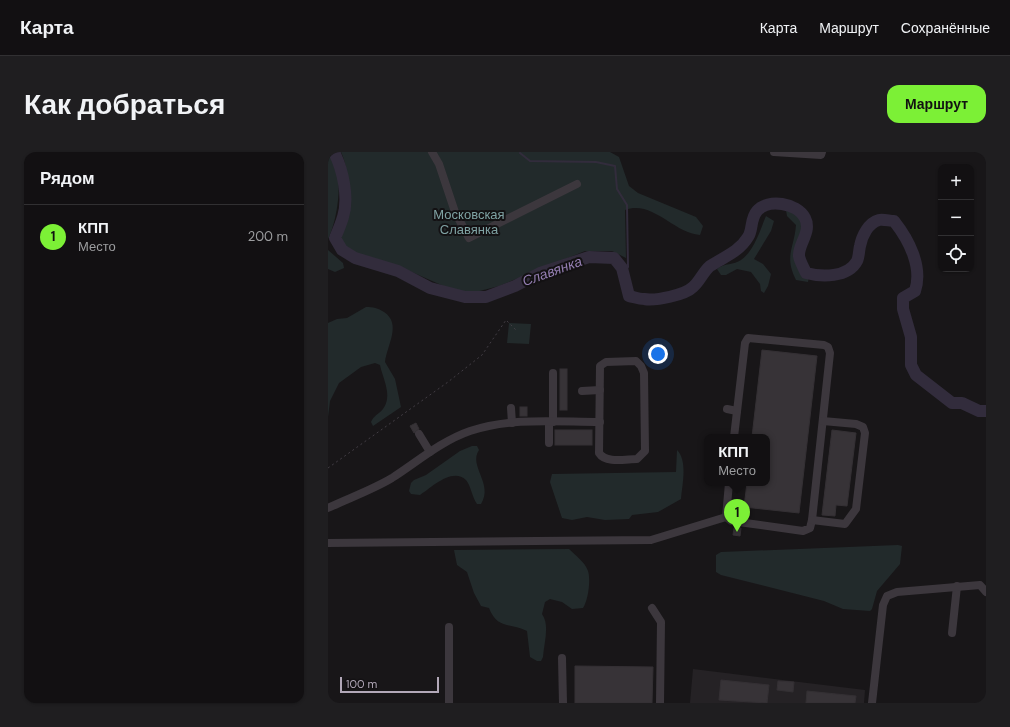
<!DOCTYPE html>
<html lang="ru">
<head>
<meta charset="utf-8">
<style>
	body { margin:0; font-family:"DM Sans",sans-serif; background:#1f1e20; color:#f1f3f6 }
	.controls { position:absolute; right:12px; top:12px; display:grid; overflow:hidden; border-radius:8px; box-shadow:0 1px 3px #0004 }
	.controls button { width:36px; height:36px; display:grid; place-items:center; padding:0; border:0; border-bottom:1px solid #313032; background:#121012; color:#f1f3f6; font:20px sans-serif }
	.scale { position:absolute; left:12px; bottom:10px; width:99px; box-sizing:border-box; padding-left:4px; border:2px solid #b2a8b8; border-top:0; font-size:11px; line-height:14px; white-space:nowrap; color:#b2a8b8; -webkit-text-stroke:3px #131113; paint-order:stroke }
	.you { position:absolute; left:330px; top:202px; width:14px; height:14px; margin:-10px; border:3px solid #fff; border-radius:50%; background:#1a73e8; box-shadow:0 0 0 6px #1a73e833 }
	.badge { display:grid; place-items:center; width:26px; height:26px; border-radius:50%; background:#7cf036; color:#111; font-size:13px; font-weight:700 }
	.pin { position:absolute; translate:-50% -33px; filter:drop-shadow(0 1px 2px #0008) }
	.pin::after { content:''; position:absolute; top:21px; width:14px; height:12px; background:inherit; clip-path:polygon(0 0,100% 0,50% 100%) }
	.popup { position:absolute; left:376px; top:282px; width:66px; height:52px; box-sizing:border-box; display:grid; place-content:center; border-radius:8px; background:#121012; filter:drop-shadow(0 1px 3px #0005); font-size:13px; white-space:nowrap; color:#9c9d9f }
	.popup b { font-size:15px; color:#f1f3f6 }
	.popup::after { content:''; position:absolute; left:50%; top:100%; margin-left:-8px; border:8px solid transparent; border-top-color:#121012 }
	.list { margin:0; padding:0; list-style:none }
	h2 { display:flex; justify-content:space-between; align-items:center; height:52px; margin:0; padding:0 16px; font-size:17px }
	h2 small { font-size:13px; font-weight:400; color:#9c9d9f }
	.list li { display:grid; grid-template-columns:26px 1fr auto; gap:12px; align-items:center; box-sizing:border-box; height:64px; padding:0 16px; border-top:1px solid #313032 }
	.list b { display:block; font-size:15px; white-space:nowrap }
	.list p { margin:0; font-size:13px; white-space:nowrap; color:#9c9d9f }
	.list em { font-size:13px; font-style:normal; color:#9c9d9f }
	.icon { flex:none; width:22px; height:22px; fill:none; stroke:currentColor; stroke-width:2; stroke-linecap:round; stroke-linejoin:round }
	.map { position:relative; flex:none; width:658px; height:551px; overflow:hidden; border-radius:12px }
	header { display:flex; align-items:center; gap:24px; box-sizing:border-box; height:56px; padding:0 20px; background:#121012; border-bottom:1px solid #313032 }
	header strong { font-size:19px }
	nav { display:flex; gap:22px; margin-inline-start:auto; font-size:14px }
	.intro { display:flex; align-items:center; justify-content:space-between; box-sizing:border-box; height:96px; padding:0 24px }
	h1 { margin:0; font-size:28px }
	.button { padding:10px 18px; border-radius:12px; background:#7cf036; color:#111; font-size:14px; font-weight:700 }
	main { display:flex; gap:24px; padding:0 24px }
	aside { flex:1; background:#121012; border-radius:12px; box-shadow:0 1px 3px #0004 }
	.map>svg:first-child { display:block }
	.built { fill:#252225 }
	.green { fill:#222a2b }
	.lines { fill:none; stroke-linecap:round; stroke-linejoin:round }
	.stream { stroke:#322c3c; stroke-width:2 }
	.river { stroke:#322c3c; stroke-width:12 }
	.building { fill:#373337; stroke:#343034 }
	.path { stroke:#423d44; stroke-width:1; stroke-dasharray:2 3; stroke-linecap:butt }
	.minor { stroke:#3c373d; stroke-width:8 }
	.labels { text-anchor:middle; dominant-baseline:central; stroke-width:4; stroke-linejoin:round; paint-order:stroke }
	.park-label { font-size:13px; fill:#7fa2a3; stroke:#131113 }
	.water-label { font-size:14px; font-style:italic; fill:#957fb3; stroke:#131113 }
</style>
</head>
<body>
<header>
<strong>Карта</strong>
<nav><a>Карта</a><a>Маршрут</a><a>Сохранённые</a></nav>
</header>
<div class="intro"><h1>Как добраться</h1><a class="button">Маршрут</a></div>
<main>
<aside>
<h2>Рядом<small></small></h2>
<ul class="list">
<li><span class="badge">1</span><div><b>КПП</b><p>Место</p></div><em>200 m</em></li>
</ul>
</aside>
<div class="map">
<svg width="658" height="551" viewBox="0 0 658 551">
	<rect width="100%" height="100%" fill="#181618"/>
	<!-- built -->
	<polygon class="built" points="365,517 537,538 536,551 362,551"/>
	<!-- green -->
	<g class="green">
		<path d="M0 0C18 16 10 67 0 87Z"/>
		<path d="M13 0H282L291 5 301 34 310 41 368 65 375 74 372 83C345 81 325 48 297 58L298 106 284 99H257L171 134 144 141 120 136 77 117 29 104 19 98 13 90C13 81 18 74 19 66 22 48 21 16 13 0Z"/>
		<path d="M458 58 465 59C481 75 474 77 469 95 467 105 471 113 475 122L481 124 480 130 468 128C456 104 466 97 468 73L459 64Z"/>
		<path d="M438 64 446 69 443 79 426 107 435 112 443 122 440 134 436 141 433 139 432 132 423 120 409 117 398 123H393L389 117C396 111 406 113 413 108 426 99 432 78 438 64Z"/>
		<polygon points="0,98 15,111 16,116 7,120 0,117"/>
		<path d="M38 155C45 155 50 156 56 160 74 172 59 193 57 210L67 227 73 255 45 274 43 270C46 263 51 262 55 257 65 244 55 227 52 213L47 211 33 215 11 231 2 249 0 265V171L9 167 19 166Z"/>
		<polygon points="181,171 203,172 201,192 179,191"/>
		<path d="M144 294H149L151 298C140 314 166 332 153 352H149C144 345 143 334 138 328 124 315 103 336 92 343L83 342 81 339 83 331 86 328 98 323 132 299Z"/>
		<path d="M349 298C360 309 354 333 353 347L330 360 304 363 301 367 277 368 259 365 244 368 234 366 222 330 224 322 348 320Z"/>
		<polygon points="570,393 574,394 572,412 549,439 544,457 542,459 515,457 496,449 393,423 388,420 388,403 393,400"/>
		<path d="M241 397C247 403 257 410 260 419 263 428 260 449 255 456L244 457 234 450 222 447 217 450 214 462C222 473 216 491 215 505L213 509H209L202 505 199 479C182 471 169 477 161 456L153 454 146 441 139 420 129 413 126 398Z"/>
	</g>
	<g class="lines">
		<!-- stream -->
		<polyline class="stream" points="192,1 202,9 268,10 287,14 289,37 299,53 300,115 295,121"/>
		<!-- river -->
		<path class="river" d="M6 0C15 18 21 46 15 65 13 72 10 79 7 86L14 98 27 106 70 119 102 136 137 145H158L187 134 212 121 261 105 286 106 294 116 301 144C306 145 311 147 316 147 328 149 357 143 365 135 372 129 375 120 382 114 396 105 411 100 420 85 425 78 422 67 429 59 440 46 469 51 477 66 484 80 470 92 471 104 472 110 476 116 478 121 493 125 520 126 529 109 531 105 531 98 532 94 534 84 540 71 551 68 555 67 562 69 566 69 581 88 595 115 587 139L575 146V157L583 185V213L588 223 624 251H634L651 259H658"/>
	</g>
	<!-- building -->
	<g class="building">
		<polygon points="434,198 489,204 471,361 416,355 419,331 439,331 439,285 424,285"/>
		<rect x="232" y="217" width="7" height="41"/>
		<rect x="192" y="255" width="7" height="9"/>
		<polygon points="88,271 91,277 86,281 82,274"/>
		<rect x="227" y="278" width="37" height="15"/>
		<polygon points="504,278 528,281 519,354 508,353 507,364 494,363"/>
		<polygon points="406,376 413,376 412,384 405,383"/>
		<polygon points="247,514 325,515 324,551 247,551"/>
		<polygon points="393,528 441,533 439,551 391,548"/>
		<polygon points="450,529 466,530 465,540 449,538"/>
		<polygon points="479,539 528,544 527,551 478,551"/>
	</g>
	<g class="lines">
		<!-- path -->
		<polyline class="path" points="0,316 120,230 154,203 178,168 188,178"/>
		<!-- minor -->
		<g class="minor">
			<polyline points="104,0 111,12 127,60 141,86 249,32"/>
			<polyline points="446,0 493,3 494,0"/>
			<path d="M308 209 313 214 316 221 317 299 309 307C298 307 278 312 271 301L272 214 278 210Z"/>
			<polyline points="254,239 272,238"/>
			<polyline points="183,256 184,271"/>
			<polyline points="399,257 409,259"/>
			<polyline points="225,270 225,221"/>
			<polyline points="91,282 102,300"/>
			<polyline points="221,291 221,270"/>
			<polyline points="401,331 398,365 403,369 475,379 482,376 484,368 502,201 500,195 496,193 420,186 417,191 406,285"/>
			<path d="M0 356C21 346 44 338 64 326 89 310 113 289 142 279 183 265 229 270 272 270"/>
			<polyline points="484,368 517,372 528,357 537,281 535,275 528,272 495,269"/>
			<polyline points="0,391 323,388 398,365"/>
			<polyline points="324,456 333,470 332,551"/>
			<polyline points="121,475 121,551"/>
			<polyline points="624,481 629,434"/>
			<polyline points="234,506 235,551"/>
			<polyline points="544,551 555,453 559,444 569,440 652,433 658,440"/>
		</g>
	</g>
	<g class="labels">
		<!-- park labels -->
		<g class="park-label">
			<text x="141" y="62">Московская<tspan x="141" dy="15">Славянка</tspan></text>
		</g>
		<!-- water labels -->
		<g class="water-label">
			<text transform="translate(224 119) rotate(-20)">Славянка</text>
		</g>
	</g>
</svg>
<div class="controls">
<button>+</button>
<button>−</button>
<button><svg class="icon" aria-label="locate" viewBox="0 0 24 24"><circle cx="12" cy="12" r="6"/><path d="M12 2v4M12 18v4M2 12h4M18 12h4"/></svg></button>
</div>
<div class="scale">100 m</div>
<div class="you"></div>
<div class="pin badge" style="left:409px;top:380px">1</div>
<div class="popup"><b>КПП</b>Место</div>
</div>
</main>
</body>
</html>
